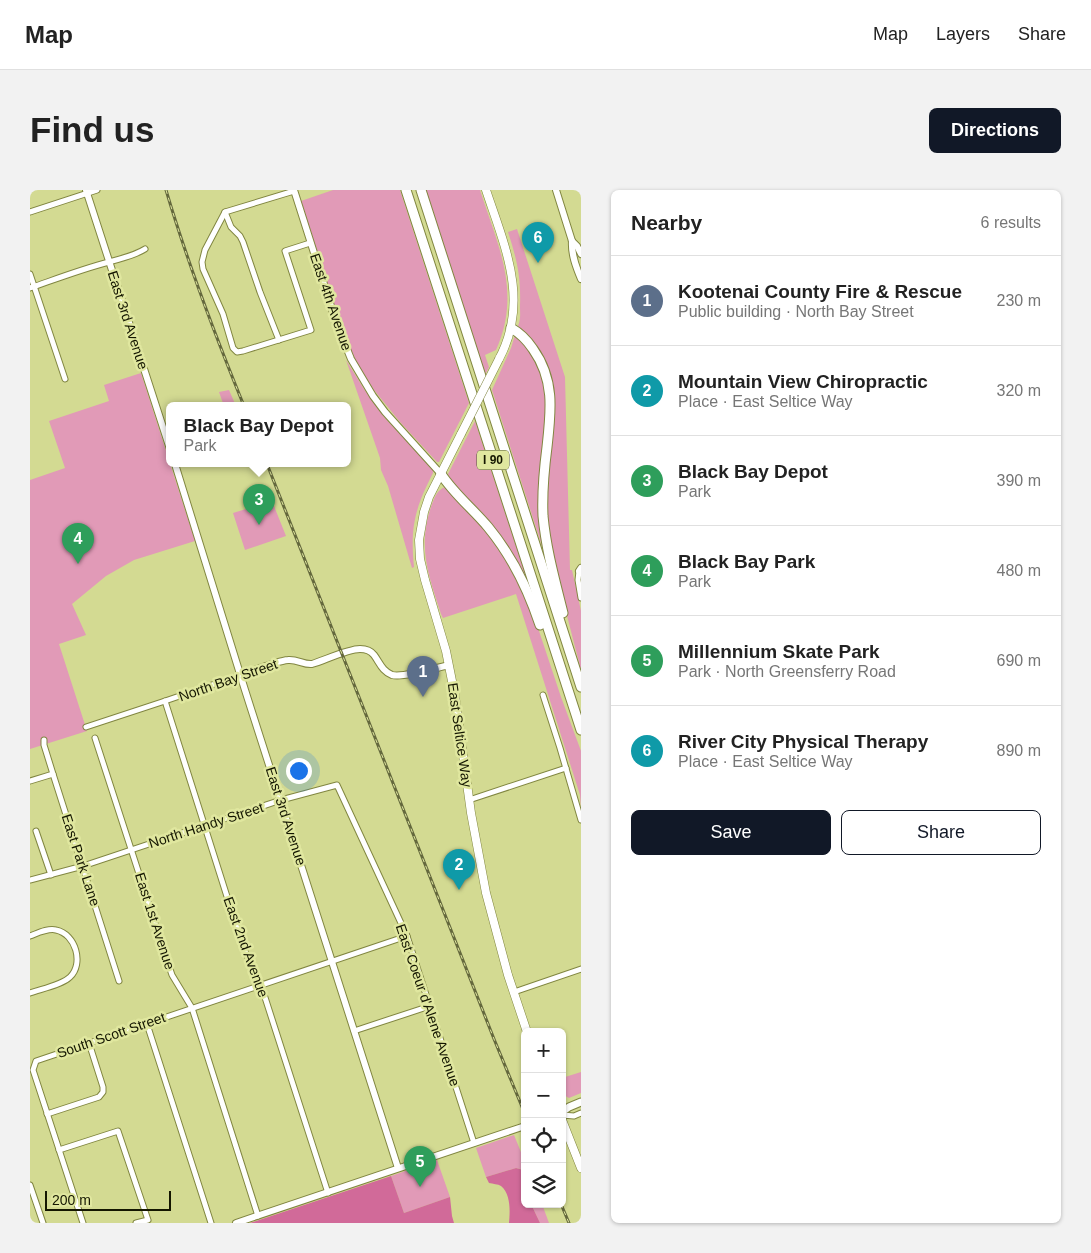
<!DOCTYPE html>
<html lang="en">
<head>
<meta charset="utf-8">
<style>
	body { margin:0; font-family:Arial,sans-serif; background:#f2f2f2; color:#222 }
	.controls { position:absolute; right:15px; bottom:15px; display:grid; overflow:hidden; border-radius:8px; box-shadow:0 1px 4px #0004 }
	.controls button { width:45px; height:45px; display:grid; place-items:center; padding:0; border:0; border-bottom:1px solid #e0e0e0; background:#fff; color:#222; font:25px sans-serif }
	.scale { position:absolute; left:15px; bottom:12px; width:126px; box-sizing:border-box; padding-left:5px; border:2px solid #141600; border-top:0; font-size:14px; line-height:18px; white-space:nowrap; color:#141600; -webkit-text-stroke:4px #e0e79f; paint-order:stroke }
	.you { position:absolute; left:268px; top:580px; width:18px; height:18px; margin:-12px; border:4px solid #fff; border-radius:50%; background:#1a73e8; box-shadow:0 0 0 8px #1a73e833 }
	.badge { display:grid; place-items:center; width:32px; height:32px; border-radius:50%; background:#111827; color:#fff; font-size:16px; font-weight:700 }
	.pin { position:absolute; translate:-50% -41px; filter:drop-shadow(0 1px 2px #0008) }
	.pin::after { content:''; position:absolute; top:26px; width:18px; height:15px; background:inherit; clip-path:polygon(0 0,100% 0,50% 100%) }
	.popup { position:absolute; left:136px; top:212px; width:185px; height:65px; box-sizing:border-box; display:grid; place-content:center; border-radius:8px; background:#fff; filter:drop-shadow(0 1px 4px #0005); font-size:16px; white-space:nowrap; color:#767676 }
	.popup b { font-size:19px; color:#222 }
	.popup::after { content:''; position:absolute; left:50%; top:100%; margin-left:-10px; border:10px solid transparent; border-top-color:#fff }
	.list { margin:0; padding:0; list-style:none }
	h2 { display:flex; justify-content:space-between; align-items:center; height:65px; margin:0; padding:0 20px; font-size:21px }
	h2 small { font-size:16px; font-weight:400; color:#767676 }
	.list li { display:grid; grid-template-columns:32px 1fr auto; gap:15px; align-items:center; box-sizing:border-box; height:90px; padding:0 20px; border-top:1px solid #e0e0e0 }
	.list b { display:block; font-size:19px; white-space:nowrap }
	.list p { margin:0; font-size:16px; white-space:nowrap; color:#767676 }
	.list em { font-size:16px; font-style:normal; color:#767676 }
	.actions { display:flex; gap:10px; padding:15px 20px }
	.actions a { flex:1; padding:11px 0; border:1px solid #111827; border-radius:8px; text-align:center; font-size:18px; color:#111827 }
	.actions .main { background:#111827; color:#fff }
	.icon { flex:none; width:28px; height:28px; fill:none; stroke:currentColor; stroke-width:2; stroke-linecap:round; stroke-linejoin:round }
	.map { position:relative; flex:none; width:551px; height:1033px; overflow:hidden; border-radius:8px }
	header { display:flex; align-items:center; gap:30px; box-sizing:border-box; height:70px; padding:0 25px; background:#fff; border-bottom:1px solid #e0e0e0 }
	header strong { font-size:24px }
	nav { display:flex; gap:28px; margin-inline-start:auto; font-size:18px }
	.intro { display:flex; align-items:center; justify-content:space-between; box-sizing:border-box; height:120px; padding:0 30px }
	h1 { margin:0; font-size:35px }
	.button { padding:12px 22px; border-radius:8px; background:#111827; color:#fff; font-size:18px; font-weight:700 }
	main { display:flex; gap:30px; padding:0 30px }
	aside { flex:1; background:#fff; border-radius:8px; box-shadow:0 1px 4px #0004 }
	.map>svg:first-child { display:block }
	.green { fill:#e19ab7 }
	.forest { fill:#d16a99 }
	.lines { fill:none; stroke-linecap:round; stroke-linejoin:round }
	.minor-casing { stroke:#818641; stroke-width:7 }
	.tertiary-casing { stroke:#818641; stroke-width:8 }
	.secondary-casing { stroke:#818641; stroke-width:9 }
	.primary-casing { stroke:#818641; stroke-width:9 }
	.motorway-casing { stroke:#818641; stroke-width:11 }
	.minor { stroke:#fff; stroke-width:5 }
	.tertiary { stroke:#fff; stroke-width:6 }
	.secondary { stroke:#fff; stroke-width:7 }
	.primary { stroke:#fff; stroke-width:8 }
	.motorway { stroke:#fff; stroke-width:9 }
	.rail-casing { stroke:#64683d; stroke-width:3 }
	.rail { stroke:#e0e79f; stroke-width:1; stroke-dasharray:4; stroke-linecap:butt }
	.primary-bridge-casing { stroke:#818641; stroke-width:9; stroke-linecap:butt }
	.primary-bridge { stroke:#fff; stroke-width:8 }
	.labels { text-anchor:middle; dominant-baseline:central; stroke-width:5; stroke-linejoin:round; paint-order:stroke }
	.shield { fill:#e0e79f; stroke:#515530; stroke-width:1 }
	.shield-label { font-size:12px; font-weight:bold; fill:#141600 }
	.street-label { font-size:14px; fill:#141600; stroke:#e0e79f }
</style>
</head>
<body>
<header>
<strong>Map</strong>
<nav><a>Map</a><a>Layers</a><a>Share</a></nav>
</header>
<div class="intro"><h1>Find us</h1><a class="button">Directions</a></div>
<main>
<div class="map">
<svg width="551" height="1033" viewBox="0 0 551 1033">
	<rect width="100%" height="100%" fill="#d3da92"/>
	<!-- green -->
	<g class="green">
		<polygon points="303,0 370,0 439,213 409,272 407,272 370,232 344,200 327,173 315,148 271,11"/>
		<path d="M396 0H450C468 56 492 102 466 160L455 165 459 177 455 185Z"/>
		<path d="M487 39 535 187 540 380H542L551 421V480L527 387 518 346 515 316 523 221 502 150 488 136C491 128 490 124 490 116 491 86 487 70 478 42Z"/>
		<polygon points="485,145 488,145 502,162 516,195 517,230 517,372 462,200 481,158"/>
		<path d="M316 170 334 199 355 228 403 279V283C385 318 380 337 384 377L382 378 358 296 351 280 350 268Z"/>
		<polygon points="111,183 165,351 104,370 76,386 42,414 56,445 29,454 57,541 0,559 0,290 35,278 19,231 79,211 74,195"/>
		<polygon points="199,200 206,216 194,216 189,202"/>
		<polygon points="445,231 500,399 422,293 418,284"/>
		<path d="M415 297 429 309 476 365 500 414 531 507 551 561V618L550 605 486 404 413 428 411 424C398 384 387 356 402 314 405 307 407 300 415 297Z"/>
		<polygon points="242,311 256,346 215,360 203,323"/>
		<polygon points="551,882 551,903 539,908 532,904 532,888"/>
		<polygon points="484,945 495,972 495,996 493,988 493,980 486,978 456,987 446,958"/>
		<polygon points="407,970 420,1007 374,1023 361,986"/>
		<polygon points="501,1014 512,1014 519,1033 510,1033"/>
	</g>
	<!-- forest -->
	<g class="forest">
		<path d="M486 978 493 980 495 1014H501L510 1033H479C480 1022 481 1004 471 996 468 994 463 994 459 993L456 987Z"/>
		<polygon points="361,986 374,1023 420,1007 422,1026 424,1033 220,1033"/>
	</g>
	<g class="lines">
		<defs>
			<g id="minor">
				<polyline points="264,1 195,22 175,60 172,72 173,79 193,124 203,158 207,162 213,161 281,140 255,61 280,53"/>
				<polyline points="0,22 67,0"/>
				<polyline points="195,22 201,37 210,46 213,52 230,102 249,150"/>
				<polyline points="0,84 35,189"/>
				<path d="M0 98C26 89 52 79 79 72 92 68 104 66 115 59"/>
				<polyline points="549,381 548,390 551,408"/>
				<polyline points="513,505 530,558 551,630"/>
				<polyline points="135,511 213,757 231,795 298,1003"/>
				<polyline points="56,537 135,511 211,485"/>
				<polyline points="65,548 136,767 142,785 162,818 228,1026"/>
				<polyline points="14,550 14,555 23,584 89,791"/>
				<polyline points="0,591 23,584"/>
				<polyline points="439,610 536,578"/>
				<polyline points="6,641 21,685"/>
				<polyline points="0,690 53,676 251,610 307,595 377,746 444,953"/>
				<path d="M0 746C8 743 18 738 26 740 46 744 54 774 40 787 32 795 11 799 0 803"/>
				<polyline points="484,802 551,779"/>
				<polyline points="117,834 181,1033"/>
				<polyline points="324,841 400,816"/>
				<polyline points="17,924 69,907 73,902 73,897 59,853"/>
				<polyline points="532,925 544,926 551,923"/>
				<polyline points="29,960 88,941 118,1030 106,1033"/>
				<polyline points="0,995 13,1033"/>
				<polyline points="53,1033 3,880 6,871 377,746"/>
			</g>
			<g id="tertiary">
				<polyline points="56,0 140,259"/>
				<polyline points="264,0 306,132 321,169 343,206 355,222 411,284"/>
				<path d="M526 0 542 51C541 64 546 77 551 89"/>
				<polyline points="542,51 547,56 551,64"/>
				<polyline points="145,274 215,500 368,978"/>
				<polyline points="551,378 549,381 551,381"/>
				<path d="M211 485C223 481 246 471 258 470 267 469 274 475 282 474 295 470 318 459 330 459 336 459 341 461 344 465 350 473 352 481 362 485 373 488 406 478 419 475"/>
				<polyline points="206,1033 495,936"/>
			</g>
			<polyline id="secondary" points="532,922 539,917 551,912"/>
			<g id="primary">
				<path d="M456 0C475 57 500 111 469 169"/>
				<polyline points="431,244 399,307 394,322 389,350 390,369 395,390 416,461 425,506 441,623 456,703 478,785 497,842"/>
				<polyline points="532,930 551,978"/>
			</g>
			<g id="motorway">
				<polyline points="376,0 551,540"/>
				<polyline points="391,0 551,497"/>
				<path d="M481 138C490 143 497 150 503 159 525 190 521 221 517 257 514 280 512 303 513 326 516 359 525 391 533 423"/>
				<path d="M411 284C424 304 443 319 458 337 482 366 498 399 510 435"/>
			</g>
		</defs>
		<!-- minor casing -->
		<use href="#minor" class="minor-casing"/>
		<!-- tertiary casing -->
		<use href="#tertiary" class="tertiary-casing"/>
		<!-- secondary casing -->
		<use href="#secondary" class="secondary-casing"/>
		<!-- primary casing -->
		<use href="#primary" class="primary-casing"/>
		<!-- motorway casing -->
		<use href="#motorway" class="motorway-casing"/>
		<!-- minor -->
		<use href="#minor" class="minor"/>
		<!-- tertiary -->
		<use href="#tertiary" class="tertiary"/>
		<!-- secondary -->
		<use href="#secondary" class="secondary"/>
		<!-- primary -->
		<use href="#primary" class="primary"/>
		<!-- motorway -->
		<use href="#motorway" class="motorway"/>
		<defs>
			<g id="rail">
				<path d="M136 0C158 74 185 145 214 216"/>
				<polyline points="237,274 464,849 495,924"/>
				<polyline points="531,1014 539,1033"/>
			</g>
		</defs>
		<!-- rail casing -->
		<use href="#rail" class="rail-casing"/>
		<!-- rail -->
		<use href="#rail" class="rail"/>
		<defs>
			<polyline id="primary-bridge" points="431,244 469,169"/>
		</defs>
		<!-- primary-bridge casing -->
		<use href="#primary-bridge" class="primary-bridge-casing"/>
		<!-- primary-bridge -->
		<use href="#primary-bridge" class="primary-bridge"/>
	</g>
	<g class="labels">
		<!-- shield labels -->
		<rect class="shield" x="447" y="260.5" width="32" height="19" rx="4"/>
		<g class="shield-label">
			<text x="463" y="270">I 90</text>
		</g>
		<!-- street labels -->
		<g class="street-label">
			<text transform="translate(301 112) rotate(71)">East 4th Avenue</text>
			<text transform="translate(98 130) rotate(72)">East 3rd Avenue</text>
			<text transform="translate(198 490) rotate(-19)">North Bay Street</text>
			<text transform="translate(430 545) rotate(82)">East Seltice Way</text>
			<text transform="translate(256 626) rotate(72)">East 3rd Avenue</text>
			<text transform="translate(176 635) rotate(-18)">North Handy Street</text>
			<text transform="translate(51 670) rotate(72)">East Park Lane</text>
			<text transform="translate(125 731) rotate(72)">East 1st Avenue</text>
			<text transform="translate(216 757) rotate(70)">East 2nd Avenue</text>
			<text transform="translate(398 815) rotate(71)">East Coeur d'Alene Avenue</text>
			<text transform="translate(81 845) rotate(-19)">South Scott Street</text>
		</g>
	</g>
</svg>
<div class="controls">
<button>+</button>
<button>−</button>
<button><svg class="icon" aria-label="locate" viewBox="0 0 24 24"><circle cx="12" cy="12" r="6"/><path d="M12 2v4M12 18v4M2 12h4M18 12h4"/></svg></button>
<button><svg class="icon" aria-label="layers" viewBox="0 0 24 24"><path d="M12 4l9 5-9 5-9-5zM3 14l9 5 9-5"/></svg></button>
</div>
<div class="scale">200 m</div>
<div class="you"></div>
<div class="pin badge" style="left:393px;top:507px;background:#5c6f8a">1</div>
<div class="pin badge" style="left:429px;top:700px;background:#0f9aa8">2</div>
<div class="pin badge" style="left:229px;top:335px;background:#2e9e5b">3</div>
<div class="popup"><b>Black Bay Depot</b>Park</div>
<div class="pin badge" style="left:48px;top:374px;background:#2e9e5b">4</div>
<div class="pin badge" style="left:390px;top:997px;background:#2e9e5b">5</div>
<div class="pin badge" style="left:508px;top:73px;background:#0f9aa8">6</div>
</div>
<aside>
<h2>Nearby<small>6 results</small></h2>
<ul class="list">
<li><span class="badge" style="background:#5c6f8a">1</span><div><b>Kootenai County Fire &amp; Rescue</b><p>Public building · North Bay Street</p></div><em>230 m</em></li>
<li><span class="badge" style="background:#0f9aa8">2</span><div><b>Mountain View Chiropractic</b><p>Place · East Seltice Way</p></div><em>320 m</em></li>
<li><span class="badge" style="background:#2e9e5b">3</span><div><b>Black Bay Depot</b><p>Park</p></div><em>390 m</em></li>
<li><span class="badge" style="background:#2e9e5b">4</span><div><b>Black Bay Park</b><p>Park</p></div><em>480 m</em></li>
<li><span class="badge" style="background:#2e9e5b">5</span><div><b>Millennium Skate Park</b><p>Park · North Greensferry Road</p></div><em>690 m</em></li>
<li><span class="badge" style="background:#0f9aa8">6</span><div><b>River City Physical Therapy</b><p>Place · East Seltice Way</p></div><em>890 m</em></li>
</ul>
<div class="actions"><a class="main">Save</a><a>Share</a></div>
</aside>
</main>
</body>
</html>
